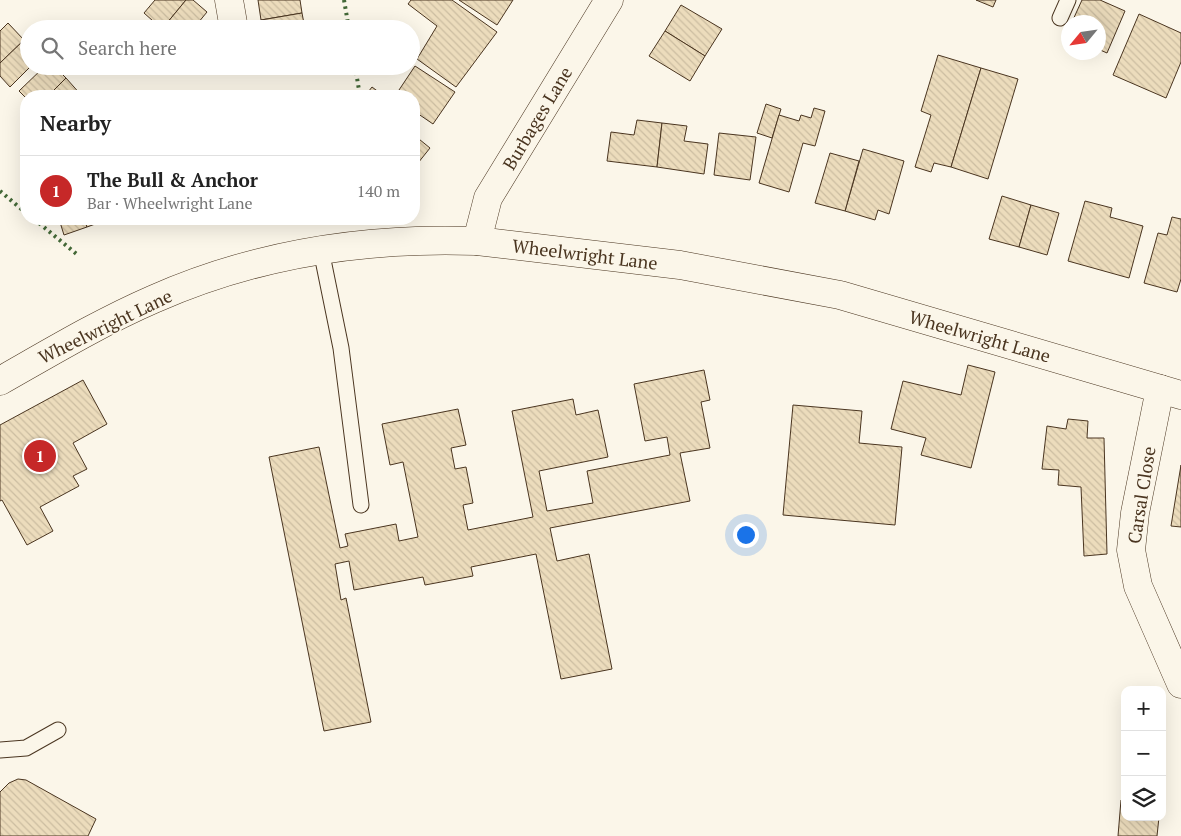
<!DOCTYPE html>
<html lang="en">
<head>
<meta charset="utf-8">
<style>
	body { margin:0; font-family:"PT Serif",serif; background:#f2f2f2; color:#222 }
	.controls { position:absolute; right:15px; bottom:15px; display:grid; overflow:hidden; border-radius:10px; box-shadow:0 5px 20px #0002 }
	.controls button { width:45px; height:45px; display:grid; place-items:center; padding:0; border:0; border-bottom:1px solid #e0e0e0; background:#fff; color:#222; font:25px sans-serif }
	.compass { position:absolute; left:1061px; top:15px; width:45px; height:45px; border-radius:50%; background:#fff; box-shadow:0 5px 20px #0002; rotate:241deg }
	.you { position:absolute; left:745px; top:534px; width:18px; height:18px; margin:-12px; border:4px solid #fff; border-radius:50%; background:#1a73e8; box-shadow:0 0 0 8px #1a73e833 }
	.badge { display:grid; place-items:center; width:32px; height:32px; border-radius:50%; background:#c62828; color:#fff; font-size:16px; font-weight:700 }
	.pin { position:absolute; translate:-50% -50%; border:2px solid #fff; box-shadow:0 1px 5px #0006 }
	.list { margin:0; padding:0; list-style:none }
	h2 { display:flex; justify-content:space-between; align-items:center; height:65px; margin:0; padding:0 20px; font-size:21px }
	h2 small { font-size:16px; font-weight:400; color:#767676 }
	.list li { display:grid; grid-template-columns:32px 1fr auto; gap:15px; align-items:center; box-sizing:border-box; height:70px; padding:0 20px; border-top:1px solid #e0e0e0 }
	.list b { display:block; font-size:19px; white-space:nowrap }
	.list p { margin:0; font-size:16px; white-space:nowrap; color:#767676 }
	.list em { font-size:16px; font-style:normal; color:#767676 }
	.icon { flex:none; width:28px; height:28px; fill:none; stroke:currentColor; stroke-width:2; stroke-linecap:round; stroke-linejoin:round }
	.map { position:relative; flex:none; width:1181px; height:836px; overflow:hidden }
	.search { position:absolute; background:#fff; box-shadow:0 5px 20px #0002; left:20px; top:20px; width:400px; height:55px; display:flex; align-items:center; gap:12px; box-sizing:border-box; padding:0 18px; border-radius:28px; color:#767676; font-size:19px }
	.panel { position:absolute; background:#fff; box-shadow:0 5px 20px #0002; left:20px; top:90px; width:400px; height:135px; border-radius:20px }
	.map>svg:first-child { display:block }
	.building { fill:url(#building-back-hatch); stroke:#4a3520 }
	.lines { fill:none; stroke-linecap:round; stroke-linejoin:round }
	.service-casing { stroke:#4a3520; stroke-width:17 }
	.minor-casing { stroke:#4a3520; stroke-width:29 }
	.tertiary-casing { stroke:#4a3520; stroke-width:29 }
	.service { stroke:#fbf6e9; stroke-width:15 }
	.minor { stroke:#fbf6e9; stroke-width:28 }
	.tertiary { stroke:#fbf6e9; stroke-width:28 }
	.hedge { stroke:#436837; stroke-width:4; stroke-dasharray:2.5 4; stroke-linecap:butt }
	.labels { text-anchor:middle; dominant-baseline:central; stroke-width:4; stroke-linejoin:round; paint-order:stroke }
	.street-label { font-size:18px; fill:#4a3520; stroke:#fbf6e9 }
</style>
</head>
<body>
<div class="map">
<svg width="1181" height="836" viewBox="0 0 1181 836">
	<defs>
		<pattern id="building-back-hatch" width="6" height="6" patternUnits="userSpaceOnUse" patternTransform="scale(1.25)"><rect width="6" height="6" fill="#ecdcbc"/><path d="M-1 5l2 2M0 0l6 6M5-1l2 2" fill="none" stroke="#ccbda1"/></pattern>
	</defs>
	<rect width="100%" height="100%" fill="#fbf6e9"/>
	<!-- building -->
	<g class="building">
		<polygon points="155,0 186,0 162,29 144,13"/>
		<polygon points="186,0 193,0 207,12 193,29 162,29"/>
		<polygon points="258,0 300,0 302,13 261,20"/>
		<polygon points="411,0 452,0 497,32 456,87 417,59 437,26 408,4"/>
		<polygon points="459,0 513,0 497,25"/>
		<polygon points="976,0 996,0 993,7"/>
		<polygon points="1082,0 1100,0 1125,11 1107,53 1098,49 1098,22 1072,22"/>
		<polygon points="681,5 722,29 705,56 665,31"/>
		<polygon points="302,13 305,29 262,29 261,20"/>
		<polygon points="1139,14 1181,33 1181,62 1166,98 1113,75"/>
		<polygon points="8,23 24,40 0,63 0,31"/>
		<polygon points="665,31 705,56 690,81 649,56"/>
		<polygon points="24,40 29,45 29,66 31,66 10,87 0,76 0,63"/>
		<polygon points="938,55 981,68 951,167 934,163 931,172 915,167 931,115 921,111"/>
		<polygon points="45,66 54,66 66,78 48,96 26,96 26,98 19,91"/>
		<polygon points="415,66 455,92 433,124 414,111 414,96 395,96"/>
		<polygon points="981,68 1018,79 988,179 951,167"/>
		<polygon points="66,78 82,96 48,96"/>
		<polygon points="372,87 384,96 365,96"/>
		<polygon points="766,104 781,109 772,138 757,133"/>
		<polygon points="814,108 825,111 815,146 803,143 789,192 759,183 779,115 799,121 801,115 811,118"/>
		<polygon points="637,120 662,123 657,167 607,161 611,132 634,135"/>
		<polygon points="662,123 687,126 684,141 708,144 704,174 657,167"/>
		<polygon points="719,133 756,137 750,180 714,175"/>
		<polygon points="414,135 430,148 414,168"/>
		<polygon points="863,149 904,161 889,214 878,210 875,220 845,211"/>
		<polygon points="830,153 859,161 845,211 815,203"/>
		<polygon points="1002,196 1031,205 1019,247 989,239"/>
		<polygon points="1085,201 1112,208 1110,217 1143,226 1129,278 1068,261"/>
		<polygon points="1031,205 1059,213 1047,255 1019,247"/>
		<polygon points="1172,217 1181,219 1181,279 1177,292 1144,283 1158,233 1167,235"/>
		<polygon points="59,219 84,219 87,227 64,235"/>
		<polygon points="84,219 109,219 87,227"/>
		<polygon points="968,365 995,372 971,468 921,455 926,438 891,429 903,381 961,395"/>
		<polygon points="704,370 710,400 701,402 710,448 680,453 690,501 550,528 557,561 589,554 612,669 561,679 536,554 471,567 473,576 425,585 423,577 354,590 349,561 335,564 341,600 346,598 371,722 324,731 269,457 319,447 340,548 348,546 345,534 396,524 399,541 418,537 403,462 390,465 382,424 458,409 466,445 451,448 455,469 466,467 473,503 463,505 468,530 533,517 512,411 573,399 576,415 598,410 608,457 539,471 547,511 593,503 587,471 670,455 667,437 645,441 634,384"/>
		<polygon points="83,380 107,424 73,443 87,469 73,476 79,486 40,507 53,531 27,545 2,500 0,501 0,425"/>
		<polygon points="793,405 862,411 859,443 902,447 895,525 783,515"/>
		<polygon points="1068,419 1088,421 1087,438 1104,438 1107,554 1084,556 1081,487 1058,485 1059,470 1042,469 1047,426 1066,429"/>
		<polygon points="1181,465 1181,527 1171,526"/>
		<polygon points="18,779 26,780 96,819 88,836 0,836 0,792 9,783"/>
		<polygon points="1121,800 1125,800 1125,817 1159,817 1157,836 1118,836"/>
	</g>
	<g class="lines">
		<defs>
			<g id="service">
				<polyline points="1060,18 1068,0"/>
				<polyline points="321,250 341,348 361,505"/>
				<polyline points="0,750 26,748 58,730"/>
			</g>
			<g id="minor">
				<polyline points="229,0 234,29"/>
				<polyline points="477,241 488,198 609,0"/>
				<polyline points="1160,389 1135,513 1131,550 1138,586 1181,684"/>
			</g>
			<path id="tertiary" d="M0 381C51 352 101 322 154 299 256 254 367 237 477 241L680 265 840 295 1181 395"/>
		</defs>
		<!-- service casing -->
		<use href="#service" class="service-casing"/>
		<!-- minor casing -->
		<use href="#minor" class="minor-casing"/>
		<!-- tertiary casing -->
		<use href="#tertiary" class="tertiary-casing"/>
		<!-- service -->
		<use href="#service" class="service"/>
		<!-- minor -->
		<use href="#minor" class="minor"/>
		<!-- tertiary -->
		<use href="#tertiary" class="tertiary"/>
		<!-- hedge -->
		<g class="hedge">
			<polyline points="344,0 349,29"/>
			<polyline points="355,66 360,96"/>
			<polyline points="0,191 26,213"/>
			<polyline points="34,219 79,256"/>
			<polyline points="381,219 381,220"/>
		</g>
	</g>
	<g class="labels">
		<!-- street labels -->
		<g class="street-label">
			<text transform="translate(537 118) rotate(-59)">Burbages Lane</text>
			<text transform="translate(585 254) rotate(7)">Wheelwright Lane</text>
			<text transform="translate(105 326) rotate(-26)">Wheelwright Lane</text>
			<text transform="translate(980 336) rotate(16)">Wheelwright Lane</text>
			<text transform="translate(1141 495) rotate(-81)">Carsal Close</text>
		</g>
	</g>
</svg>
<div class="controls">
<button>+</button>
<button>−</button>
<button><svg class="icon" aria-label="layers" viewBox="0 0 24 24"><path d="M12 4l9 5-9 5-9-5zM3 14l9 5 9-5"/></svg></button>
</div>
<svg class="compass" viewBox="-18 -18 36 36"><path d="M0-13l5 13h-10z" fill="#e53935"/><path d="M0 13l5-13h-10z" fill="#767676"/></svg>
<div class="you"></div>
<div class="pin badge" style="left:40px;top:456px">1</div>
<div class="search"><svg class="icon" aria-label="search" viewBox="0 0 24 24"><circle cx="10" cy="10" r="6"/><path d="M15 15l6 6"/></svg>Search here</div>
<section class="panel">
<h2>Nearby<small></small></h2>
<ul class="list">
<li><span class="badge">1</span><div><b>The Bull &amp; Anchor</b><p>Bar · Wheelwright Lane</p></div><em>140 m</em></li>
</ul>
</section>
</div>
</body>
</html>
